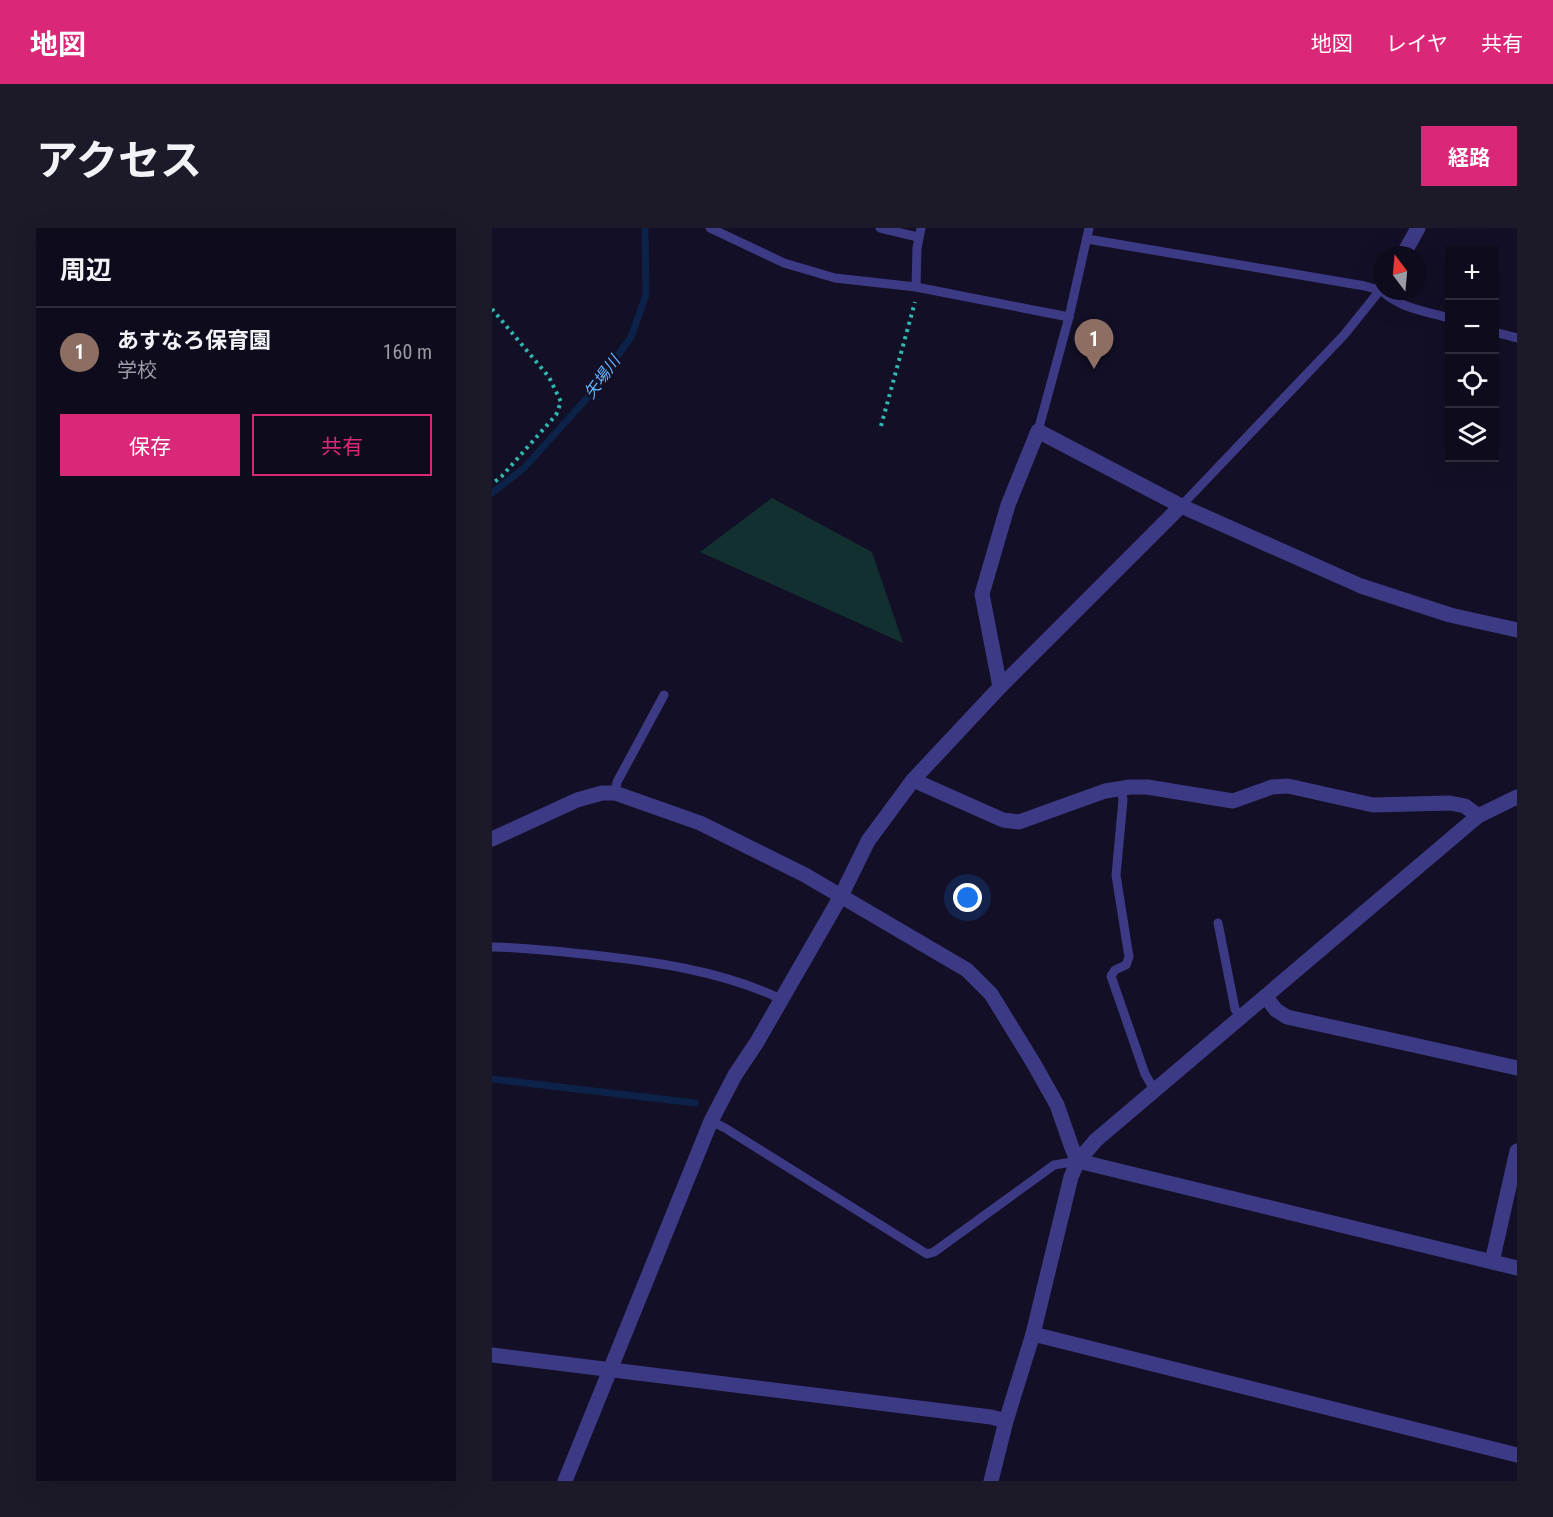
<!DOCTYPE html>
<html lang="ja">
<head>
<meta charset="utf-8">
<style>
	body { margin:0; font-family:"Roboto Condensed","Noto Sans JP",sans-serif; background:#1c1929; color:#f1f3f6 }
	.controls { position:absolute; right:18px; top:18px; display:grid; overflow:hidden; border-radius:0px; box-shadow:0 6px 24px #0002 }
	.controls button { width:54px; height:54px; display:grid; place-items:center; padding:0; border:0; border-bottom:2px solid #2e2b3b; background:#0e0b1c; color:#f1f3f6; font:30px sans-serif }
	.compass { position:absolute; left:881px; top:18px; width:54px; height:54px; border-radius:50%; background:#0e0b1c; box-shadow:0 6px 24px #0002; rotate:344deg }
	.you { position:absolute; left:476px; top:670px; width:21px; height:21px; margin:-15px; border:4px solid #fff; border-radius:50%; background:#1a73e8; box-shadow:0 0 0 9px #1a73e833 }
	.badge { display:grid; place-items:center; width:39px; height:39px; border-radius:50%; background:#db2777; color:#fff; font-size:20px; font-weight:700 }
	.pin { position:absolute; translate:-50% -50px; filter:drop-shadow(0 2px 3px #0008) }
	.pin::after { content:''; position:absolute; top:32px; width:21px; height:18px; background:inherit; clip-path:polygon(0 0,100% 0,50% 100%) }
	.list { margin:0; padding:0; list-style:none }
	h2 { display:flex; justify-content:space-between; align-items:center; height:78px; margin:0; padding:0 24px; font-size:26px }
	h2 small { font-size:20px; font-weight:400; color:#9b9ba3 }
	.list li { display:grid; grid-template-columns:39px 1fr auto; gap:18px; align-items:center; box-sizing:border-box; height:90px; padding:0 24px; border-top:2px solid #2e2b3b }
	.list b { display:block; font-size:22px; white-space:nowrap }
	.list p { margin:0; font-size:20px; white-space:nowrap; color:#9b9ba3 }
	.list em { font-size:20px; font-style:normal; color:#9b9ba3 }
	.actions { display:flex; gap:12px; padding:18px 24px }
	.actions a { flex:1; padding:14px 0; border:2px solid #db2777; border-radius:0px; text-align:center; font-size:21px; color:#db2777 }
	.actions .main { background:#db2777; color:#fff }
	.icon { flex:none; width:33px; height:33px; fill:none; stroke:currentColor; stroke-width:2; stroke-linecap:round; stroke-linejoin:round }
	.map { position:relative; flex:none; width:1025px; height:1253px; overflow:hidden; border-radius:0px }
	header { display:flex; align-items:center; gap:36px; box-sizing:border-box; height:84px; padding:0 30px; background:#db2777; color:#fff }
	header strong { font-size:28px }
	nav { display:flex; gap:33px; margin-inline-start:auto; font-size:21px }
	.intro { display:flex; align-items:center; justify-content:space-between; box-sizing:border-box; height:144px; padding:0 36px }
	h1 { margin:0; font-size:42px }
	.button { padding:15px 27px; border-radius:0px; background:#db2777; color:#fff; font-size:21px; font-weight:700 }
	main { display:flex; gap:36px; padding:0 36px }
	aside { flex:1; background:#0e0b1c; border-radius:0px; box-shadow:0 6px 24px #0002 }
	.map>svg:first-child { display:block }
	.green { fill:#12302f }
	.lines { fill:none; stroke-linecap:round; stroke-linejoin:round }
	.stream { stroke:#0c2248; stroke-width:7 }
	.path { stroke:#2fb8b0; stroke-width:4; stroke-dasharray:3 4.5; stroke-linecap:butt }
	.service { stroke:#3d3a85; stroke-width:9 }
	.minor { stroke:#3d3a85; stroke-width:15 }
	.labels { text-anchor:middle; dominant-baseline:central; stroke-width:5; stroke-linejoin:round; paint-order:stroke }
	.water-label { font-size:16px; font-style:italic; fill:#62b6ff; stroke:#130f26 }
</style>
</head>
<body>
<header>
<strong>地図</strong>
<nav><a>地図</a><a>レイヤ</a><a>共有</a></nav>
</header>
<div class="intro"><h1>アクセス</h1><a class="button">経路</a></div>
<main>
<aside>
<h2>周辺<small></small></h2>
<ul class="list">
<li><span class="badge" style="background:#8d6e63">1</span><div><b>あすなろ保育園</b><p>学校</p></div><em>160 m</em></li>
</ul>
<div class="actions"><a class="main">保存</a><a>共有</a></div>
</aside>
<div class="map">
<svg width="1025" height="1253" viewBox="0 0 1025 1253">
	<rect width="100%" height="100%" fill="#130f26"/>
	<!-- green -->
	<polygon class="green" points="280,270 380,324 411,415 208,324"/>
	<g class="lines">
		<!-- stream -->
		<g class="stream">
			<polyline points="0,265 32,240 96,169 139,109 154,67 153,0"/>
			<polyline points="0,851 203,875"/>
		</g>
		<!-- path -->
		<g class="path">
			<polyline points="0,81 57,149 69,174 64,187 10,248 0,256"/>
			<polyline points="389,198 423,74"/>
		</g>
		<!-- service -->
		<g class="service">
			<polyline points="218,0 292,35 343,50 424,59 577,89"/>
			<polyline points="388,0 426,9"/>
			<polyline points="595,11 873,58 890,63"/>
			<polyline points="424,59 425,20 429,0"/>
			<path d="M890 63C909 81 934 83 957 90"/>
			<polyline points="1002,104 1025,110"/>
			<polyline points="546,203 577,89 597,0"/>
			<polyline points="689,278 852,107 889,61"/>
			<polyline points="629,560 631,572 624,647 637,729 634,737 623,742 619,748 653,846 663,863"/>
			<polyline points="123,565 125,554 172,467"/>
			<polyline points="726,695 743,781 749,789"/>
			<path d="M0 719C31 719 61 723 92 726 158 733 228 742 289 771"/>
			<polyline points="219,893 233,900 435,1026 442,1024 562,937 586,933"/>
		</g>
		<!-- minor -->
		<g class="minor">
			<polyline points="911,27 926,0"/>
			<polyline points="889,61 890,60"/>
			<polyline points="508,459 490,366 516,277 546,203 689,278 869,358 958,387 1025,402"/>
			<polyline points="421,552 511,592 527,594 613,563 638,559 655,559 741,573 780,559 796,558 881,577 958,575 973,578 986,588"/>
			<polyline points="0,611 85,572 110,565 123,565 208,595 313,647 475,742 499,766 542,836 565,877 580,920 586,933 1025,1040"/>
			<polyline points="774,769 784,782 795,789 1025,840"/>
			<polyline points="1000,1034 1025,923"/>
			<polyline points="541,1106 1025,1227"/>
			<polyline points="0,1127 499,1189 514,1193"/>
			<polyline points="73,1253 219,893 243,847 265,814 349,668 376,613 421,552 508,459 689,278"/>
			<polyline points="499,1253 514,1193 541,1106 579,949 586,933 604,912 986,588 1025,569"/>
		</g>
	</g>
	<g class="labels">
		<!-- water labels -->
		<g class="water-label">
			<text transform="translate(110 149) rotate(-54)">矢場川</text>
		</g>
	</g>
</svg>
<div class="controls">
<button>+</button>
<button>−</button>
<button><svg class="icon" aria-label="locate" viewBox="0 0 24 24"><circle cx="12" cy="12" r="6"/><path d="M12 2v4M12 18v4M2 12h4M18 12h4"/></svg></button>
<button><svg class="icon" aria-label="layers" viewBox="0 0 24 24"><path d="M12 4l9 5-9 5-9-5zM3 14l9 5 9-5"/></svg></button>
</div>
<svg class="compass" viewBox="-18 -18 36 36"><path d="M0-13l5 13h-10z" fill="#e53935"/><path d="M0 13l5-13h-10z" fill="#9b9ba3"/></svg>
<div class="you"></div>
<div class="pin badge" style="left:602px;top:141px;background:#8d6e63">1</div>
</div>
</main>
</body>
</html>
